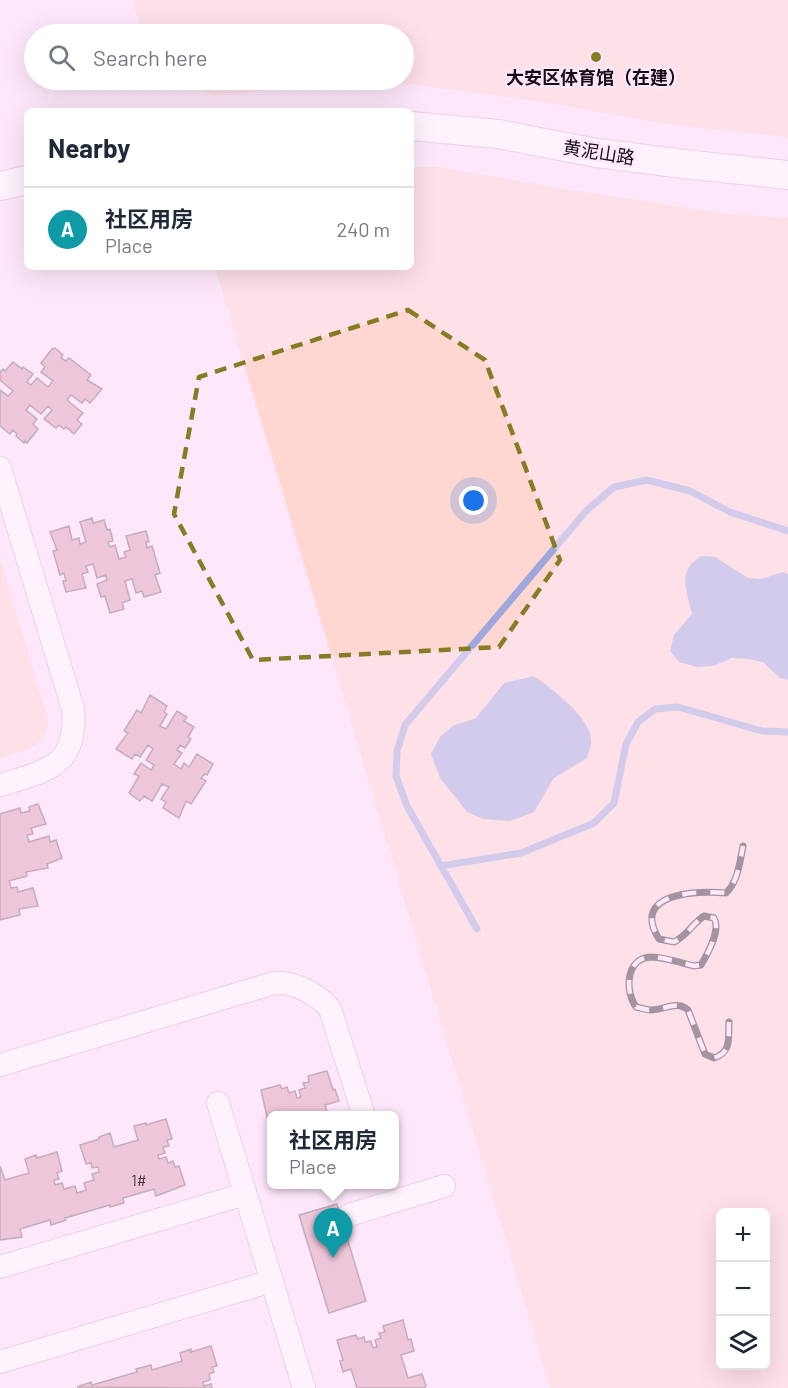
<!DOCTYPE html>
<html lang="en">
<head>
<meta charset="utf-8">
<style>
	body { margin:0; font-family:Barlow,"Noto Sans SC",sans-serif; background:#f6f6f7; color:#1f2937 }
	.controls { position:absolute; right:18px; bottom:18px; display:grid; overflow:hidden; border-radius:9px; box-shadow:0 6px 24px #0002 }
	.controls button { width:54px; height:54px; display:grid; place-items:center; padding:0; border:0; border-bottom:2px solid #e0e1e3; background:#fff; color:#1f2937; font:30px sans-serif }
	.you { position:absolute; left:474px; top:501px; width:21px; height:21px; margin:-15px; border:4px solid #fff; border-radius:50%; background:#1a73e8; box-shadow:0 0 0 9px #1a73e833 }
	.badge { display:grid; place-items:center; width:39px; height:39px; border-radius:50%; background:#db2777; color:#fff; font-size:20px; font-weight:700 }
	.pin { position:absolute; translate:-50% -50px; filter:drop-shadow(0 2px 3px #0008) }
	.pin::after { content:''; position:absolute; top:32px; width:21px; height:18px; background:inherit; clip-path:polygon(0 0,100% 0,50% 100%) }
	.popup { position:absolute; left:267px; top:1111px; width:132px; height:78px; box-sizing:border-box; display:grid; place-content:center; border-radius:9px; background:#fff; filter:drop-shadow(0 2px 4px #0005); font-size:20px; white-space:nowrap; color:#747a83 }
	.popup b { font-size:22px; color:#1f2937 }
	.popup::after { content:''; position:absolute; left:50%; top:100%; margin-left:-12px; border:12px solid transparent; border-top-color:#fff }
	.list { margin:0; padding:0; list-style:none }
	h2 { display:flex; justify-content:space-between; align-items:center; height:78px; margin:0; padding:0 24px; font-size:26px }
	h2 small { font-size:20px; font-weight:400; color:#747a83 }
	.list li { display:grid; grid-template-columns:39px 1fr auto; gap:18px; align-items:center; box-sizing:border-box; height:84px; padding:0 24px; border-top:2px solid #e0e1e3 }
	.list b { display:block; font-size:22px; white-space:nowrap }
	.list p { margin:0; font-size:20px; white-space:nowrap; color:#747a83 }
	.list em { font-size:20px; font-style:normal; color:#747a83 }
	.icon { flex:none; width:33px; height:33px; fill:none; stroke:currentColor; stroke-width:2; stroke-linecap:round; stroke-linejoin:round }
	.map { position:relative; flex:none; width:788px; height:1388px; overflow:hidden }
	.search { position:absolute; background:#fff; box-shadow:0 6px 24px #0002; left:24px; top:24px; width:390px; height:66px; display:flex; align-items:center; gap:15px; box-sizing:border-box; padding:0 21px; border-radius:33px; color:#747a83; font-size:22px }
	.panel { position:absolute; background:#fff; box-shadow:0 6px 24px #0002; left:24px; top:108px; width:390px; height:162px; border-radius:9px }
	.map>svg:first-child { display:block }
	.green { fill:#fed7d3; fill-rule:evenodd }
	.water { fill:#9fa8dc }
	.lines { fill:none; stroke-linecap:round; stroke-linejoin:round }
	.stream { stroke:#9fa8dc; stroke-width:7 }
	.building { fill:#da9eb2; stroke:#826770; stroke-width:1.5 }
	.minor-casing { stroke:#d0bacd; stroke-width:24 }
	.major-casing { stroke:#d0bacd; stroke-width:30 }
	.minor { stroke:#fff; stroke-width:22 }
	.major { stroke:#fff; stroke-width:28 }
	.rail-casing { stroke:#382f37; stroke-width:7 }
	.rail { stroke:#fee7fa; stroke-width:4.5; stroke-dasharray:14; stroke-linecap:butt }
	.marked { fill:none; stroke:#857c23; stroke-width:4.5; stroke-dasharray:12 8; stroke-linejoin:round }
	.poi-dot { fill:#857c23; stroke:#fee7fa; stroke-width:2 }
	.labels { text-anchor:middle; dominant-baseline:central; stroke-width:5; stroke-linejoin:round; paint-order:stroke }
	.number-label { font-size:15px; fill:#46313b }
	.poi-label { font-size:18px; font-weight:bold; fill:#140d13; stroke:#fee7fa }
	.street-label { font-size:18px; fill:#140d13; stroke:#fee7fa }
</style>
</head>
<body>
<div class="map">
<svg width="788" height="1388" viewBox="0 0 788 1388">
	<rect width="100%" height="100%" fill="#fee7fa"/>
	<!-- green -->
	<g class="green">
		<polygon points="132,0 788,0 788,137 667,124 543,102 394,82 299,87 213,96 183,80 404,80 404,34 143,34"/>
		<path d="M411 167H438L546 186 728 214 788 218V1388H550L215 267H411ZM720 1212H766V1366H720Z"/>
		<path d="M0 558 48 720C43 750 25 750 0 758Z"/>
	</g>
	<!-- water -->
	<g class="water">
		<path d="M701 556 715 557 748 578 761 579 783 572 788 574V680L780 678 763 662 748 659 732 658 713 666 697 667 679 662 670 651 674 635 692 614C687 590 676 572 701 556Z"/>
		<path d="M534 676C551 688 591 718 591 740 592 746 588 753 587 758L554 778 534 812 510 821 483 819 467 812 440 778 431 754 440 737 453 726 476 718 504 683Z"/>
	</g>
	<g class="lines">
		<!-- stream -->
		<g class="stream">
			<polyline points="441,866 521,853 594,823 614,803 626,744 638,722 655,709 678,707 762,731 788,732"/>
			<polyline points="477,929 407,806 396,776 397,751 405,725 586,511 614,487 647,480 690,491 730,512 788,531"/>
		</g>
	</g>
	<!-- building -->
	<g class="building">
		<polygon points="55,348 63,355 61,358 66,361 69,358 91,375 87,380 102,389 90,403 85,399 82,403 71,395 67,400 83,413 77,420 82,424 74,434 66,427 64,429 59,425 56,428 44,419 52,410 48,406 41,414 30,405 26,410 37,419 33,424 38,429 27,443 25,441 24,443 16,436 17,434 13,430 10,434 0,426 0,390 8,396 13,391 0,380 0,372 3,369 5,371 13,362 22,369 23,367 33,374 27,382 31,385 37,378 48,387 53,381 41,372 45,367 41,363 52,349"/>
		<polygon points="92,518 93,523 104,520 107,530 110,529 113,541 108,542 110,547 115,545 119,559 126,557 124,552 130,550 126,536 146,531 149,542 146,542 147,548 152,546 160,573 155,575 161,592 144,597 142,591 136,593 132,579 125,581 130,600 122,603 124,609 110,613 105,596 101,597 97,584 107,580 106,575 97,578 93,564 86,566 88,572 82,574 86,588 66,592 63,581 66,581 64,573 60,575 53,551 57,550 50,532 69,526 72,540 79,538 80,544 86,542 80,522"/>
		<polygon points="150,695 167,706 164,712 167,714 160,726 166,729 177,711 187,717 184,721 194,727 188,737 191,739 185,748 180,745 177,750 182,753 174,764 181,769 184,763 189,767 197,754 213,764 207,775 205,774 201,778 206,781 191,804 186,801 179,818 163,808 166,802 161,799 169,787 162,784 152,801 144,796 140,801 129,793 139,776 134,774 141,763 151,770 154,765 146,760 153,749 148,745 140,757 135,754 132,759 116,749 128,733 124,731 137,710 141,713"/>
		<polygon points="38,804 46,824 31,828 33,834 27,835 29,842 49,836 50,842 56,840 62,858 47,864 48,868 26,872 27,876 9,881 11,888 17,887 18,892 33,888 38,906 19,909 20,915 0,920 0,814 20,808 21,813 30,811 29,807"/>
		<polygon points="327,1071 333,1090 335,1089 339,1101 325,1105 328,1116 272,1116 272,1120 268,1121 261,1090 280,1085 282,1089 287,1087 289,1093 295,1091 297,1098 301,1097 299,1090 305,1088 303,1083 309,1082 308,1076"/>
		<polygon points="166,1119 172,1139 167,1140 169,1146 163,1147 165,1153 158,1155 159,1159 166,1157 168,1163 173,1161 175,1167 179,1166 185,1185 156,1196 154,1189 123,1198 124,1203 110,1207 110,1205 65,1218 66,1220 51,1225 50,1220 20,1229 22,1237 0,1240 0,1166 5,1180 29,1173 25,1159 36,1155 37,1158 57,1152 62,1171 57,1173 59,1179 54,1180 55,1185 62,1183 64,1189 75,1186 77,1193 86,1190 84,1183 94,1180 92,1174 99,1172 98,1167 92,1168 91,1163 86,1164 80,1145 99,1139 99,1137 110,1133 114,1147 138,1140 134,1126 146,1123 146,1125"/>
		<polygon points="337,1204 366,1301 329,1313 299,1215"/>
		<polygon points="403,1320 408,1340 411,1339 414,1351 401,1355 408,1378 422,1374 426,1386 424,1388 357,1388 351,1369 343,1372 340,1361 343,1360 337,1340 356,1335 358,1339 364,1337 365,1342 371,1341 373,1348 377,1347 375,1340 381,1338 379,1333 385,1332 383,1326"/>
		<polygon points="211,1346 217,1366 212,1367 214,1372 209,1374 210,1380 203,1382 204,1386 211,1384 212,1388 77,1387 91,1382 92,1385 137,1372 136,1369 151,1365 152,1370 182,1361 180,1353 191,1349 191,1352"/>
	</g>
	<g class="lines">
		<defs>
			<g id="minor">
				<path d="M0 468 73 709C78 767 46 771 0 785"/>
				<path d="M0 1065 274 983C293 981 318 994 330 1009L364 1116"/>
				<polyline points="218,1103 304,1388"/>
				<polyline points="349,1215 444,1186"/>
				<polyline points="0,1267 245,1194"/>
				<polyline points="0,1362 272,1281"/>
			</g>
			<g id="major">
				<polyline points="411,126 498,134 597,153 684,164 788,175"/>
				<polyline points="0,186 27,180"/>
			</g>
		</defs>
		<!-- minor casing -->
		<use href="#minor" class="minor-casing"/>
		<!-- major casing -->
		<use href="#major" class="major-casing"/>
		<!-- minor -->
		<use href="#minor" class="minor"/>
		<!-- major -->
		<use href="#major" class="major"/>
		<defs>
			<path id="rail" d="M729 1022C728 1038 732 1052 714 1058L705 1054 688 1010C677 1000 664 1010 651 1010 646 1010 641 1008 636 1007 625 992 625 958 651 957 663 957 682 963 694 966L701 965C708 953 721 930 714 918L704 916C692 924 688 935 674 942L659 939C630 893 696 890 726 893 738 882 740 861 743 846"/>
		</defs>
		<!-- rail casing -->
		<use href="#rail" class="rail-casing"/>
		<!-- rail -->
		<use href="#rail" class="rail"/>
	</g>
	<!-- marked area -->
	<path d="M0 0H788V1388H0ZM408 310 485 360 560 560 499 647 253 660 174 514 199 377Z" fill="#fee7fa" fill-opacity=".55" fill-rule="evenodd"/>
	<path class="marked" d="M408 310 485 360 560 560 499 647 253 660 174 514 199 377Z"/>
	<!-- markers -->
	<circle class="poi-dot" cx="596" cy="57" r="6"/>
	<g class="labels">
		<!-- number labels -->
		<g class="number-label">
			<text x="139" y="1180">1#</text>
		</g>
		<!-- poi labels -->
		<g class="poi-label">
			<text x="596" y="77">大安区体育馆（在建）</text>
		</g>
		<!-- street labels -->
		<g class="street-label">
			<text transform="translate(599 152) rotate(9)">黄泥山路</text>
		</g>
	</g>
</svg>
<div class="controls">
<button>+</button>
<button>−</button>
<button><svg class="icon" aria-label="layers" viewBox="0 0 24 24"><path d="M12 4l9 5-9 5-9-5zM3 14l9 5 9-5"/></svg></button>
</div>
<div class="you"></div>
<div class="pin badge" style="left:333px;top:1258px;background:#0f9aa8">A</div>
<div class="popup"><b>社区用房</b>Place</div>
<div class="search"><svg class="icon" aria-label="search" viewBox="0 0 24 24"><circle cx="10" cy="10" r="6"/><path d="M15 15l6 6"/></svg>Search here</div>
<section class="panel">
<h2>Nearby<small></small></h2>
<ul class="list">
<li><span class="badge" style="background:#0f9aa8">A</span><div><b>社区用房</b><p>Place</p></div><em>240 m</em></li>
</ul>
</section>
</div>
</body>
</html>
